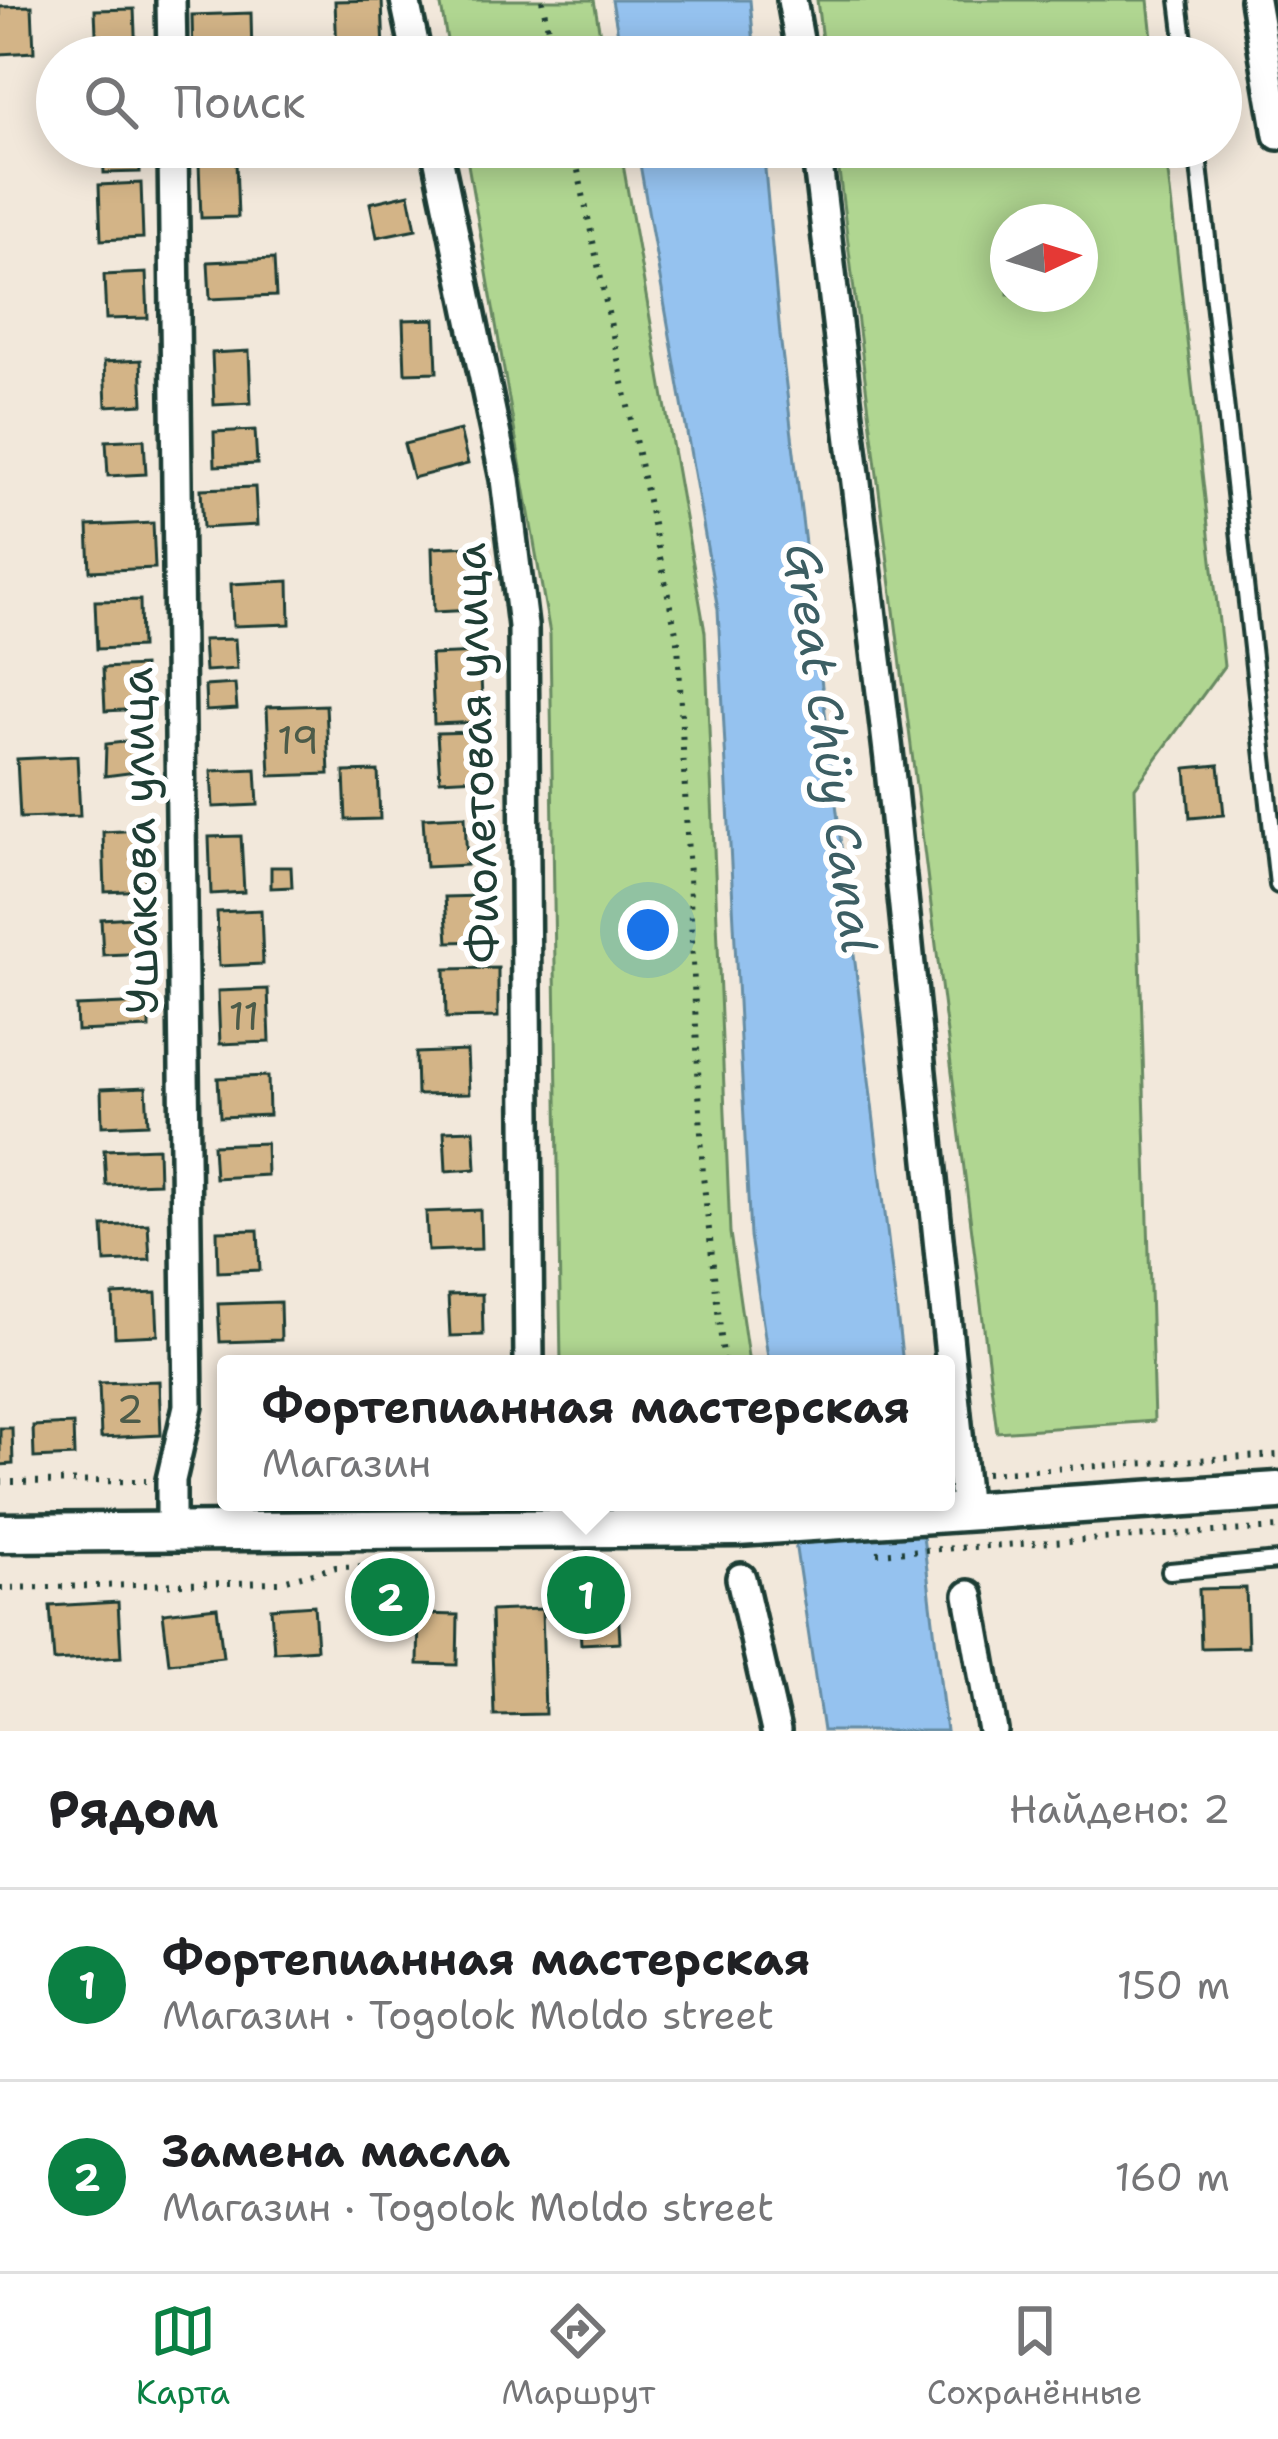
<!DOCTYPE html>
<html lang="ru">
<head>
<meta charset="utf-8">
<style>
	body { margin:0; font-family:"Shantell Sans",sans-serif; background:#f2f2f2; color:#202124 }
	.compass { position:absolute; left:990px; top:204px; width:108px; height:108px; border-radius:50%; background:#fff; box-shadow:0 6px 30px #0003; rotate:86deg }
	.you { position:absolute; left:648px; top:930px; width:42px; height:42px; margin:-30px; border:9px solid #fff; border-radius:50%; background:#1a73e8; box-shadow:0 0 0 18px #1a73e833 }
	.badge { display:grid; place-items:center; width:78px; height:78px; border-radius:50%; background:#0b8043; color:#fff; font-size:39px; font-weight:700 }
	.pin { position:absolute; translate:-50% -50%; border:6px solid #fff; box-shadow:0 3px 12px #0006 }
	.popup { position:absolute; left:217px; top:1355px; width:738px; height:156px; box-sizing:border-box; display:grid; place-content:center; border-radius:12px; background:#fff; filter:drop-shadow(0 3px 9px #0005); font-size:39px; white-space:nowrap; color:#757577 }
	.popup b { font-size:45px; color:#202124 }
	.popup::after { content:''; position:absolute; left:50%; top:100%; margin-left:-24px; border:24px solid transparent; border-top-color:#fff }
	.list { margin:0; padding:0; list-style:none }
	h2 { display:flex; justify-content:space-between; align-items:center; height:156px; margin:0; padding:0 48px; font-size:51px }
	h2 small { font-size:39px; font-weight:400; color:#757577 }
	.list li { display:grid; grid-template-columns:78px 1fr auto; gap:36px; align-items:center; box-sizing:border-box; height:192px; padding:0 48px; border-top:3px solid #e0e0e0 }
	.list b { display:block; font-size:45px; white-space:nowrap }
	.list p { margin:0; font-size:39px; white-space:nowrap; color:#757577 }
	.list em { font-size:39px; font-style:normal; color:#757577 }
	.icon { flex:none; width:66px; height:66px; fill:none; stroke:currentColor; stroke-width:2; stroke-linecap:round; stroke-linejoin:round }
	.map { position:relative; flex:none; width:1278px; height:1731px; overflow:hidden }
	.search { position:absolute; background:#fff; box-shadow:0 6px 30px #0003; left:36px; right:36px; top:36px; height:132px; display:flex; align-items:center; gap:30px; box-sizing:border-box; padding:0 42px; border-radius:66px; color:#757577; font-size:45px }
	.sheet { height:540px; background:#fff }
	nav { display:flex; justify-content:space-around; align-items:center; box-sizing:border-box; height:168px; border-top:3px solid #e0e0e0; background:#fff; font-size:33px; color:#757577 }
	nav a { display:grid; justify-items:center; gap:6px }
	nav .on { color:#0b8043 }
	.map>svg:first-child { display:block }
	.green { fill:#b0d691; stroke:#688a62; stroke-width:3; fill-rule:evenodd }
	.water { fill:#95c2ef; stroke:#668da4; stroke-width:3 }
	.building { fill:#d3b487; stroke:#1f3d34; stroke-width:3 }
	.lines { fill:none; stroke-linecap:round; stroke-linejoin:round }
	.service-casing { stroke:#1f3d34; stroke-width:22 }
	.minor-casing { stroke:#1f3d34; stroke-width:36 }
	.secondary-casing { stroke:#1f3d34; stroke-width:45 }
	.path { stroke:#1f3d34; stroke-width:6; stroke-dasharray:3 9; stroke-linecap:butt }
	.service { stroke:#fff; stroke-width:14 }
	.minor { stroke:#fff; stroke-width:27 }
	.secondary { stroke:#fff; stroke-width:36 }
	.labels { text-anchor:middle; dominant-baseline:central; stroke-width:12; stroke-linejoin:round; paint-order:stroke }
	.number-label { font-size:39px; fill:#4c5b49 }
	.street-label { font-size:45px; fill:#1f3d34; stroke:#fff }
	.water-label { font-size:48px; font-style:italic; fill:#3c5e63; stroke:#fff }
</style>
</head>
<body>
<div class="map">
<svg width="1278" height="1731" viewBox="0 0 1278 1731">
	<rect width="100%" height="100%" fill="#f2e8db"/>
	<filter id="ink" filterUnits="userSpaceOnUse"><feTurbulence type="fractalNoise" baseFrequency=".00833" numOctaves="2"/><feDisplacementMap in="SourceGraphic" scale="24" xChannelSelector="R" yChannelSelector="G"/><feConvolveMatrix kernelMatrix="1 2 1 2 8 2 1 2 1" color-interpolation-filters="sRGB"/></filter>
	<g filter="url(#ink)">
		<!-- green -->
		<g class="green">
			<polygon points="440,0 594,0 604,57 450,57"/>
			<polygon points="817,0 1148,0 1154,57 824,57"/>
			<polygon points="465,147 620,147 705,632 730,1233 749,1364 561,1364 550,634"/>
			<path d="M836 147H1165L1224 666 1135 788 1154 1421 997 1432ZM1080 222V294H1008V222Z"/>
		</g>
		<!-- water -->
		<g class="water">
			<polygon points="612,0 750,0 755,57 622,57"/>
			<polygon points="637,147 763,147 780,335 903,1364 769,1364 750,1236 718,610"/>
			<polygon points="789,1502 919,1502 946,1731 823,1731"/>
		</g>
		<!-- building -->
		<g class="building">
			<polygon points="382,0 384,52 337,54 335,1"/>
			<polygon points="32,6 34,52 0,54 0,7"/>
			<polygon points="134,9 136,57 97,57 95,10"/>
			<polygon points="251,13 252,57 193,57 192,15"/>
			<polygon points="103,147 139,147 140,172 104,173"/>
			<polygon points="236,161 238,217 201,218 199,163"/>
			<polygon points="141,183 143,238 101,240 99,185"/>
			<polygon points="409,194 416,229 377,237 370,203"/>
			<polygon points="274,259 276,296 210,299 208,262"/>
			<polygon points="146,273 148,318 106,319 104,275"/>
			<polygon points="435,319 437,372 405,373 403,320"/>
			<polygon points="249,351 251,403 214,405 212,353"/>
			<polygon points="141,360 143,404 106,406 104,362"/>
			<polygon points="255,430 257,464 215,466 214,432"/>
			<polygon points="460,430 468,464 413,478 404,444"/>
			<polygon points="144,439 146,474 108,476 106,441"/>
			<polygon points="255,487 257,525 203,528 201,489"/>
			<polygon points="153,523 155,568 90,571 88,526"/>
			<polygon points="471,546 474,610 434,612 432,548"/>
			<polygon points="289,581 290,624 233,626 231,584"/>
			<polygon points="140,600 141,647 97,649 95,601"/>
			<polygon points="235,639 237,669 205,671 203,640"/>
			<polygon points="480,653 483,722 434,724 431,655"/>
			<polygon points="143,666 144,709 105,711 103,668"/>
			<polygon points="235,684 237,709 206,711 205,686"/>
			<polygon points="326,705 329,774 270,776 267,707"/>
			<polygon points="476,732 478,778 440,780 437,733"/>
			<polygon points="134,741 136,772 105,776 106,744"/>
			<polygon points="77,756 80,816 20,818 17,759"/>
			<polygon points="1219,765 1224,815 1190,818 1186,768"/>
			<polygon points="256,769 258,805 213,807 211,771"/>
			<polygon points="378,771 380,819 346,820 344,772"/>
			<polygon points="465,816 467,865 426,867 423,818"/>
			<polygon points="143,830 146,890 105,892 103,832"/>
			<polygon points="241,836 244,892 211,894 209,837"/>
			<polygon points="271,867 291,867 292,887 271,888"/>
			<polygon points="482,896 483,941 448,942 445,897"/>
			<polygon points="261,910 263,964 219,966 217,912"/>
			<polygon points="148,916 150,953 103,955 101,919"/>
			<polygon points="498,968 498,1017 446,1018 445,969"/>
			<polygon points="268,989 270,1042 220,1044 218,991"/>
			<polygon points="149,1003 149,1028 77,1031 76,1006"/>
			<polygon points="467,1051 469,1094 417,1095 416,1053"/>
			<polygon points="268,1076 269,1115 220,1117 218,1078"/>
			<polygon points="146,1087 148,1124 102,1126 101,1089"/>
			<polygon points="474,1130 476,1169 446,1171 444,1131"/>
			<polygon points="266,1143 267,1175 215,1178 213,1145"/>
			<polygon points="158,1148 159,1183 106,1185 104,1150"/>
			<polygon points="480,1210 481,1249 428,1251 426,1212"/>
			<polygon points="148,1224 150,1260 105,1262 103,1226"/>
			<polygon points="258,1230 260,1270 218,1272 217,1231"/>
			<polygon points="156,1293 158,1335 115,1337 113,1295"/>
			<polygon points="482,1294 483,1335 450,1336 448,1295"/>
			<polygon points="280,1302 281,1340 220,1342 218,1304"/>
			<polygon points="159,1381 161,1435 101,1438 99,1383"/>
			<polygon points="73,1424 74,1456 34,1458 33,1426"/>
			<polygon points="0,1428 12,1428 13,1464 0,1465"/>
			<polygon points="1246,1588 1248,1647 1201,1648 1199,1589"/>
			<polygon points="118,1602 121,1657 54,1661 50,1606"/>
			<polygon points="314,1605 317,1649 274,1652 271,1608"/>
			<polygon points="217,1607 223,1657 169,1663 163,1613"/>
			<polygon points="618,1608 620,1642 581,1644 579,1610"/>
			<polygon points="542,1609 545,1714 494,1715 491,1611"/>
			<polygon points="419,1614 458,1615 457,1665 418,1664"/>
		</g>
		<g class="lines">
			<defs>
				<g id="service">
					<polyline points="1179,0 1186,57"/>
					<polyline points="1197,147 1278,885"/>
					<polyline points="1170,1571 1278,1561"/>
				</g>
				<g id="minor">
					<polyline points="171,0 172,57"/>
					<polyline points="405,0 417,57"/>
					<polyline points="792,0 802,57"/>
					<polyline points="1255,0 1278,135"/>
					<polyline points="436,147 505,479 523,626 529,1364"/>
					<polyline points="816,147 889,760 966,1512"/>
					<polyline points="171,1532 171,1480 188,1406 173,147"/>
					<polyline points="741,1578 776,1731"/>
					<polyline points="969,1595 993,1731"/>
				</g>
				<polyline id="secondary" points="0,1533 737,1527 1278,1491"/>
			</defs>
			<!-- service casing -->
			<use href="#service" class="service-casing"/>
			<!-- minor casing -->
			<use href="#minor" class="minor-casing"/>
			<!-- secondary casing -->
			<use href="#secondary" class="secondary-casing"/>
			<!-- path -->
			<g class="path">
				<polyline points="542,0 554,57"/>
				<polyline points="573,147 678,642 703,1176 724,1364"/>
				<polyline points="986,1473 1278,1455"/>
				<polyline points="0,1482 146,1481"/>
				<polyline points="877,1553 1278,1528"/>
				<polyline points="0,1588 279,1582 336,1567 408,1565"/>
			</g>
			<!-- service -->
			<use href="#service" class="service"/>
			<!-- minor -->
			<use href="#minor" class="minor"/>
			<!-- secondary -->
			<use href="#secondary" class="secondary"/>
		</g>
	</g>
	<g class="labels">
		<!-- number labels -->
		<g class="number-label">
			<text x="298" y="740">19</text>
			<text x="244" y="1016">11</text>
			<text x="130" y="1409">2</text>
		</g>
		<!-- street labels -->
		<g class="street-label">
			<text transform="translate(476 753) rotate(-92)">Фиолетовая улица</text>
			<text transform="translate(139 841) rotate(-91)">Ушакова улица</text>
		</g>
		<!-- water labels -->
		<g class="water-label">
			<text transform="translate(831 748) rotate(82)">Great Chüy Canal</text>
		</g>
	</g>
</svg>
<svg class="compass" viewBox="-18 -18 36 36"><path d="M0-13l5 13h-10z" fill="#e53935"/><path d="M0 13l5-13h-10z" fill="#757577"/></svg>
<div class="you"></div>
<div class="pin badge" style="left:586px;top:1595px">1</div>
<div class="popup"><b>Фортепианная мастерская</b>Магазин</div>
<div class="pin badge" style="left:390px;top:1597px">2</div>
<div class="search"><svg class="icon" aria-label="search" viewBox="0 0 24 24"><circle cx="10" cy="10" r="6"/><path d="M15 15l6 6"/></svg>Поиск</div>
</div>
<section class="sheet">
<h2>Рядом<small>Найдено: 2</small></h2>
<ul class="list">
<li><span class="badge">1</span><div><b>Фортепианная мастерская</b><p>Магазин · Togolok Moldo street</p></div><em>150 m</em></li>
<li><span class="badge">2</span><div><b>Замена масла</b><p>Магазин · Togolok Moldo street</p></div><em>160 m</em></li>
</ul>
</section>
<nav>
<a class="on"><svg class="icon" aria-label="map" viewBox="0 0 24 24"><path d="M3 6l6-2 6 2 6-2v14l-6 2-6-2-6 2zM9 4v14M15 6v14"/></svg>Карта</a>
<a><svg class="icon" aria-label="directions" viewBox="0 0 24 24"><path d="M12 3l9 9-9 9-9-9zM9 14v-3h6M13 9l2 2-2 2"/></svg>Маршрут</a>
<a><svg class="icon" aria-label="saved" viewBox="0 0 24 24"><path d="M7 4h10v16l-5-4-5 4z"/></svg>Сохранённые</a>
</nav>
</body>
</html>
